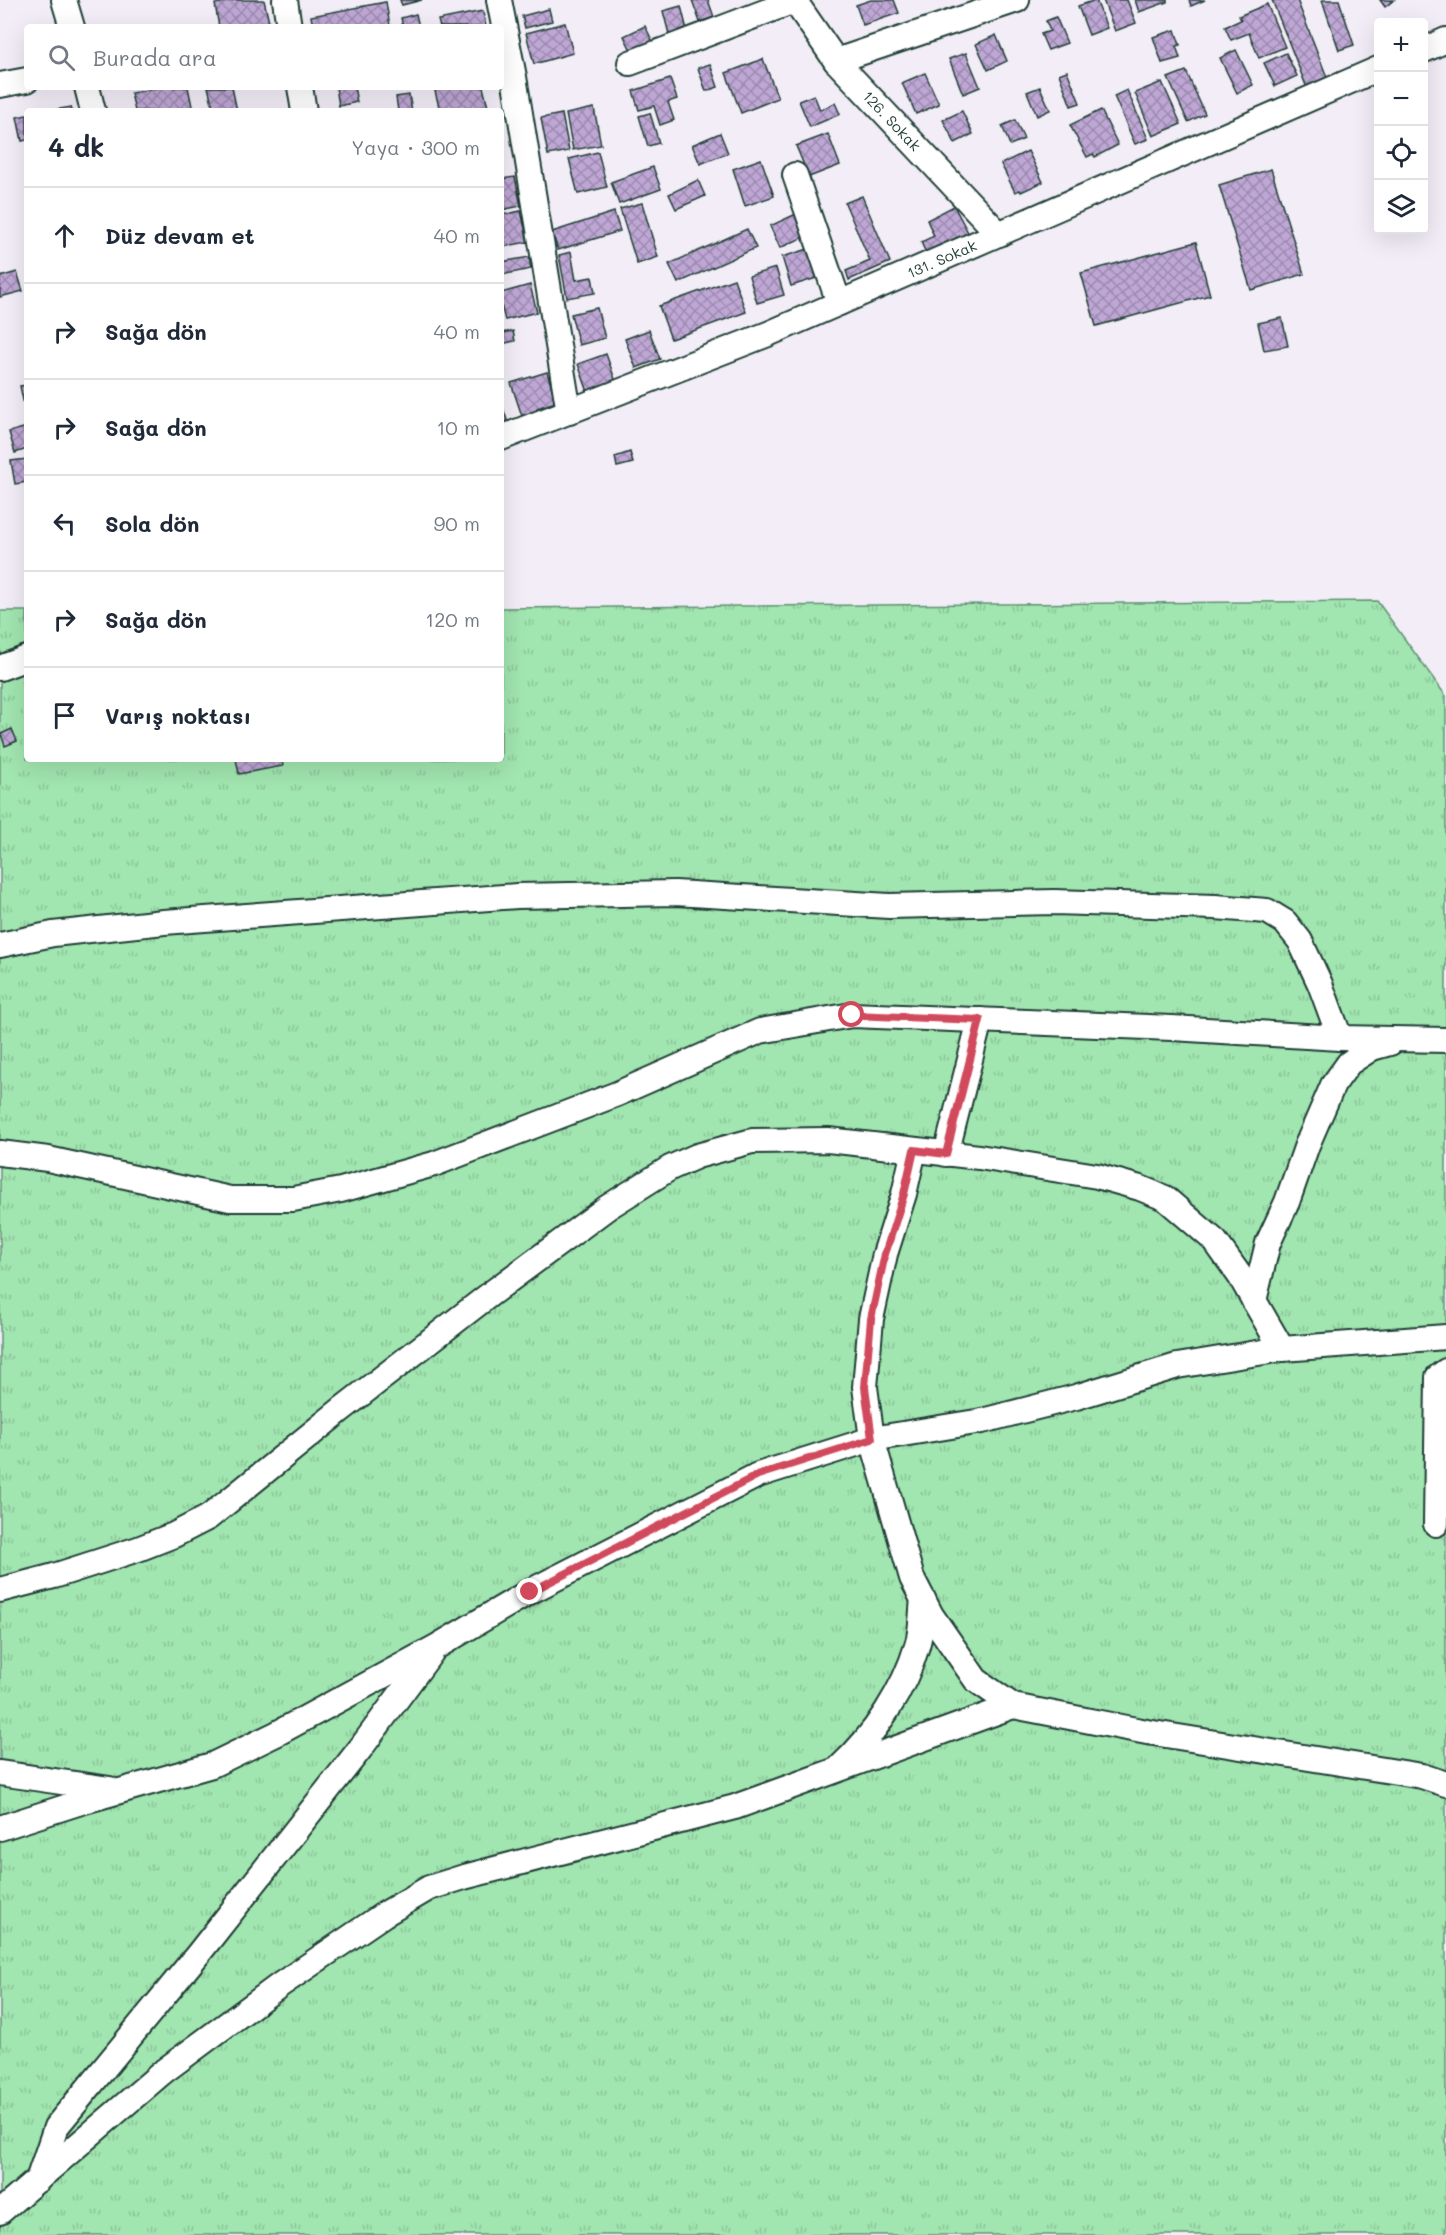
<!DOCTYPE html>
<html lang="tr">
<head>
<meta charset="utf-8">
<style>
	body { margin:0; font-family:Mali,sans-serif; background:#f2f2f3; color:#1f2937 }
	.controls { position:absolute; right:18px; top:18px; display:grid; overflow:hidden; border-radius:6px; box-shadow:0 6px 24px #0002 }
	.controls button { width:54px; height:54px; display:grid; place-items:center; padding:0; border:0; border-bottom:2px solid #e0e1e3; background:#fff; color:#1f2937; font:30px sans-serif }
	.stop { position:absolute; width:18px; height:18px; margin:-14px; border:4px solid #d1495b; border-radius:50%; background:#fff }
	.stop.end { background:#d1495b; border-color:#fff; box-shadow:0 2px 6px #0008 }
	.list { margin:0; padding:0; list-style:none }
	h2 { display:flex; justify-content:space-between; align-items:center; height:78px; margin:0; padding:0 24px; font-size:26px }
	h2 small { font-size:20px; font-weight:400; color:#747a83 }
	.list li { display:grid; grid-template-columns:39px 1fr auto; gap:18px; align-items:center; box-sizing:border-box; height:96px; padding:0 24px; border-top:2px solid #e0e1e3 }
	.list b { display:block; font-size:22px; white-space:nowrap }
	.list em { font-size:20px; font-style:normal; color:#747a83 }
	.icon { flex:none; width:33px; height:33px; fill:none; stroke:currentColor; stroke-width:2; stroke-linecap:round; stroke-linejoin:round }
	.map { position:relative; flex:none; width:1446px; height:2235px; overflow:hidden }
	.search { position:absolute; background:#fff; box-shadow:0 6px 24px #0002; left:24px; top:24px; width:480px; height:66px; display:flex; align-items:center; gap:15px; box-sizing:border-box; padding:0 21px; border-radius:6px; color:#747a83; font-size:22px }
	.panel { position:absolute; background:#fff; box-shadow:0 6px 24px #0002; left:24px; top:108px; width:480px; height:654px; border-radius:6px }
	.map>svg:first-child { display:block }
	.park { fill:url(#park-tufts); stroke:#609172; stroke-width:1.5 }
	.building { fill:url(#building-cross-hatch); stroke:#1f3d34; stroke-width:1.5 }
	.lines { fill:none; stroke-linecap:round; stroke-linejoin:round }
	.minor-casing { stroke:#1f3d34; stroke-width:28 }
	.minor { stroke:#fff; stroke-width:24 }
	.route { stroke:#d1495b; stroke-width:8 }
	.labels { text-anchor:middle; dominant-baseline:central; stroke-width:5; stroke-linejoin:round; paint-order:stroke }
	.street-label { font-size:15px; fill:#1f3d34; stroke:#fff }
</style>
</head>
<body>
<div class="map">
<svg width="1446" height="2235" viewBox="0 0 1446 2235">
	<defs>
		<pattern id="park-tufts" width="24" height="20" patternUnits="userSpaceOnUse" patternTransform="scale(1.5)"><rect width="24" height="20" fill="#a1e5b0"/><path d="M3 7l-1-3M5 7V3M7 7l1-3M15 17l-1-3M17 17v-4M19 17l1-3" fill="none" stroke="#8ac598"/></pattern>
		<pattern id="building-cross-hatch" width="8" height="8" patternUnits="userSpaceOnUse" patternTransform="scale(1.5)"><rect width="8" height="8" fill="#bfa7d5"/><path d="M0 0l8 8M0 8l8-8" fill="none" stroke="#9b89ae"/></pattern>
	</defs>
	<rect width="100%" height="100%" fill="#f2edf7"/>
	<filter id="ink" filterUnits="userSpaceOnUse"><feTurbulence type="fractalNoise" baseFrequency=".0167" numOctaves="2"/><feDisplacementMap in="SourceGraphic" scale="12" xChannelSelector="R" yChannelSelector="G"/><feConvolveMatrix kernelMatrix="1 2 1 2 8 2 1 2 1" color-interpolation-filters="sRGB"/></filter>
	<g filter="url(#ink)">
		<!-- park -->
		<polygon class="park" points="1377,601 1446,696 1446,2235 0,2235 0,611 27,611 27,759 501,759 501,608"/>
		<!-- building -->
		<g class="building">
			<polygon points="235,0 264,0 270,27 219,27 215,4"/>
			<polygon points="400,0 422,0 402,5"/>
			<polygon points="692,0 708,0 714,17 700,22"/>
			<polygon points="871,0 894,0 899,13 863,25 856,5"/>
			<polygon points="1096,0 1107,28 1089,35 1078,6"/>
			<polygon points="1103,0 1127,0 1136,23 1115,31"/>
			<polygon points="1135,0 1167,0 1167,2 1139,12"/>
			<polygon points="1189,0 1205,0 1191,6"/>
			<polygon points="1272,0 1297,0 1330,85 1309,93"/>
			<polygon points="1322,0 1339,0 1354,45 1339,50"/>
			<polygon points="1380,0 1394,0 1385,7"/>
			<polygon points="386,2 390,26 313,27 311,16"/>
			<polygon points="1267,4 1285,47 1259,58 1249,33 1231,40 1225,27 1241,20 1239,16"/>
			<polygon points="681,6 688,34 670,38 663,11"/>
			<polygon points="549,9 552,21 525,28 522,16"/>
			<polygon points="483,11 486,27 440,27 438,20"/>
			<polygon points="416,14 419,27 403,27 401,18"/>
			<polygon points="1056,17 1067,43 1048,50 1041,34 1050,31 1046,21"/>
			<polygon points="565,23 573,53 534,64 526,33"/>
			<polygon points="645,26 656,48 635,58 624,36"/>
			<polygon points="1175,30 1180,45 1176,46 1180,58 1162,63 1153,37"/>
			<polygon points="996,35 1007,61 988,70 976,44"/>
			<polygon points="1236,50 1253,85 1237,93 1220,58"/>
			<polygon points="966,53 980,87 963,94 949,59"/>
			<polygon points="1286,53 1297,76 1275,86 1264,63"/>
			<polygon points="763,59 778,98 741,113 726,73"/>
			<polygon points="710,64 718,87 706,91 698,68"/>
			<polygon points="1067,71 1080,103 1071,106 1059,74"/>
			<polygon points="1186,71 1205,114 1188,122 1168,78"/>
			<polygon points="925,73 939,104 916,114 902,83"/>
			<polygon points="670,79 677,99 668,102 674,120 660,125 654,106 639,110 633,91"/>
			<polygon points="1162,82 1181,124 1153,136 1135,93"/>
			<polygon points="162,87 188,87 193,111 135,111 131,93"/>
			<polygon points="208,87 232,87 237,111 214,111"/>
			<polygon points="336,87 354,87 357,102 339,106"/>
			<polygon points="434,87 483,87 489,111 440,111"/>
			<polygon points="1040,87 1050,110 1037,116 1027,92"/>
			<polygon points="1127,90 1148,139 1135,144 1114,96"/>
			<polygon points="409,95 412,111 398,111 396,97"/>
			<polygon points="814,95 820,110 835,103 840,114 810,127 799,101"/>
			<polygon points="71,107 72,111 48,111"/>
			<polygon points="594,108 601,145 573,150 566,114"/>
			<polygon points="1101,110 1118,145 1095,157 1093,154 1087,157 1070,125"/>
			<polygon points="962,111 973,134 955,143 943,120"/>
			<polygon points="650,113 659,143 648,146 639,116"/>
			<polygon points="562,114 569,151 548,155 541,118"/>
			<polygon points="27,115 27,140 22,141 17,117"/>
			<polygon points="1015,120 1024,139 1010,145 1002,126"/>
			<polygon points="720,133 728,153 700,164 692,145"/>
			<polygon points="828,134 840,165 809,177 796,146"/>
			<polygon points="1028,151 1043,182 1021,192 1020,190 1015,192 1001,164"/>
			<polygon points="598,152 607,187 578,194 569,159"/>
			<polygon points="761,159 774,196 745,206 733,169"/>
			<polygon points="653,167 661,189 619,204 611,182"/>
			<polygon points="1271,169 1304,274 1251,290 1219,185"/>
			<polygon points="515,177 521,206 501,210 501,179"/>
			<polygon points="698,180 705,196 676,209 669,194"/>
			<polygon points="862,196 890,262 849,280 846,271 870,261 845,203"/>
			<polygon points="642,203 658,257 637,264 620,209"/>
			<polygon points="954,206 972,240 930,262 921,242 934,236 927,220"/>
			<polygon points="521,211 528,242 501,247 501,215"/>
			<polygon points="614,212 620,231 558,250 552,232"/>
			<polygon points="796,214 806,236 780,248 770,226"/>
			<polygon points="747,229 756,248 678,283 669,264"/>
			<polygon points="1196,242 1210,295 1096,326 1081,273"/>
			<polygon points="815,247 823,276 791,286 782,257"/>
			<polygon points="571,252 576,280 592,277 595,293 567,298 559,255"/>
			<polygon points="529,257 531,269 501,275 501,262"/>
			<polygon points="776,268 784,295 757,303 749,276"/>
			<polygon points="17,272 23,291 0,297 0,277"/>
			<polygon points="734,279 746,312 671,339 659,306"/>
			<polygon points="530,285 537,312 505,320 501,305 501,293"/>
			<polygon points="597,308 605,338 579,345 571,314"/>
			<polygon points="1282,318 1288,346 1264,350 1258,323"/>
			<polygon points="649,330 660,359 636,368 625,339"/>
			<polygon points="513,331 515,341 501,344 501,333"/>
			<polygon points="606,354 616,382 588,392 578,364"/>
			<polygon points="547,372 556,402 537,408 538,411 522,416 511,383"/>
			<polygon points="27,385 27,404 24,405 20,386"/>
			<polygon points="501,402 509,426 501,428"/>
			<polygon points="27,427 27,449 15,453 9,432"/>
			<polygon points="630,452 633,463 617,467 615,457"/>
			<polygon points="27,459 27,482 15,484 11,461"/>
			<polygon points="12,729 17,741 5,746 1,734"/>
			<polygon points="236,759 282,759 283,766 239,774"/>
		</g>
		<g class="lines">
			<defs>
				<g id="minor">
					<polyline points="64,0 72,27"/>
					<polyline points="285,0 289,27"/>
					<polyline points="499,0 514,77 569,412"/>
					<path id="s1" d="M794 0 836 61 999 234"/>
					<polyline points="1424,50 1446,40"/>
					<polyline points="836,61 1017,0"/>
					<polyline points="630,63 794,1"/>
					<polyline points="0,85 27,80"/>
					<polyline points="87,87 93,111"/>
					<polyline points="300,87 304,111"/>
					<polyline points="795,175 839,303"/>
					<path id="s2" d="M501 438 768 334 1378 69"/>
					<polyline points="0,668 27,658"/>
					<polyline points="0,945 53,934 164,922 517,896 675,893 889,906 1054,902 1215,907 1267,911 1285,922 1300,941 1320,984 1340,1038"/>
					<polyline points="914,1150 904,1194 885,1254 871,1319 865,1387 872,1439 912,1578 931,1615 976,1680 1013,1706 1147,1732 1422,1776 1446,1784"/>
					<polyline points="0,1153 48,1159 230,1199 293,1199 341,1190 434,1164 617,1094 760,1031 852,1015 1172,1028 1340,1038 1446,1040"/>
					<polyline points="946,1154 980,1020"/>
					<polyline points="1254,1301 1268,1243 1287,1202 1307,1145 1333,1085 1349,1063 1372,1048 1390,1043"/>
					<polyline points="1436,1524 1438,1377 1446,1371"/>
					<polyline points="0,1590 54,1576 138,1549 174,1535 209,1517 342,1409 493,1292 608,1207 670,1168 697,1156 752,1141 828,1140 979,1157 1097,1176 1140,1188 1165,1198 1215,1241 1240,1276 1282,1349"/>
					<path d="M840 1767C874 1736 904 1690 917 1646 922 1631 921 1614 923 1599"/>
					<polyline points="0,1773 110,1789"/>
					<polyline points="0,1828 81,1802 212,1765 276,1734 436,1647 529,1592 758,1475 872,1439 982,1421 1076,1397 1177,1366 1282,1349 1446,1337"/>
					<polyline points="38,2180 56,2127 199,1953 360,1749 431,1653"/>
					<polyline points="0,2212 164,2071 280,1985 383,1915 429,1888 464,1877 735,1807 1013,1706"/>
				</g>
			</defs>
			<!-- minor casing -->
			<use href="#minor" class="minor-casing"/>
			<!-- minor -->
			<use href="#minor" class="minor"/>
		</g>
	</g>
	<g class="lines" filter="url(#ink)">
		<!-- route -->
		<polyline class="route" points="530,1592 758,1475 872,1439 865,1387 871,1319 885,1254 904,1194 914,1150 946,1154 980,1020 852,1015"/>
	</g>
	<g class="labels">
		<!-- street labels -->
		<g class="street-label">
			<text stroke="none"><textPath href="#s1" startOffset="156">126. Sokak</textPath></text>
			<text stroke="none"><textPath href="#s2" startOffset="476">131. Sokak</textPath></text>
		</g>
	</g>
</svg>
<div class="controls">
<button>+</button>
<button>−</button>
<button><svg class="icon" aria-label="locate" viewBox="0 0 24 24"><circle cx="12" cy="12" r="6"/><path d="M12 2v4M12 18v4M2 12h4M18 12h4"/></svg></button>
<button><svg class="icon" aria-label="layers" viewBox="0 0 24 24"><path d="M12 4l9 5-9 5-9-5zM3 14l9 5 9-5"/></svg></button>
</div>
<div class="stop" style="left:852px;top:1015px"></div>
<div class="stop end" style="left:530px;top:1592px"></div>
<div class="search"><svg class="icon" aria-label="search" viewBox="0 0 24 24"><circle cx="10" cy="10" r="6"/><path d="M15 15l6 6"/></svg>Burada ara</div>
<section class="panel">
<h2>4 dk<small>Yaya · 300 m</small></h2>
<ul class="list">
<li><svg class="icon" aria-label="ahead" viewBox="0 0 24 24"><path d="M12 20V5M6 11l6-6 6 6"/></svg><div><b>Düz devam et</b></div><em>40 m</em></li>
<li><svg class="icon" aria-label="right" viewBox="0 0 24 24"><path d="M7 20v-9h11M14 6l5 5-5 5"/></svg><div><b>Sağa dön</b></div><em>40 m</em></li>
<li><svg class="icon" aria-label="right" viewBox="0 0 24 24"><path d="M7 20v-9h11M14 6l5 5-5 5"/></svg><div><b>Sağa dön</b></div><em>10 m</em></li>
<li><svg class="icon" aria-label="left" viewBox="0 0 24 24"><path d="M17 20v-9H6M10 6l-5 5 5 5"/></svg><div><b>Sola dön</b></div><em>90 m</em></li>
<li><svg class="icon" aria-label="right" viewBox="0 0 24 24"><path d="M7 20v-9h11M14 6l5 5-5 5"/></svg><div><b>Sağa dön</b></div><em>120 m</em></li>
<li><svg class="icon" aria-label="arrive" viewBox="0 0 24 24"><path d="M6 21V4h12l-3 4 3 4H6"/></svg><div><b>Varış noktası</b></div></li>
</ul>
</section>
</div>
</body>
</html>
